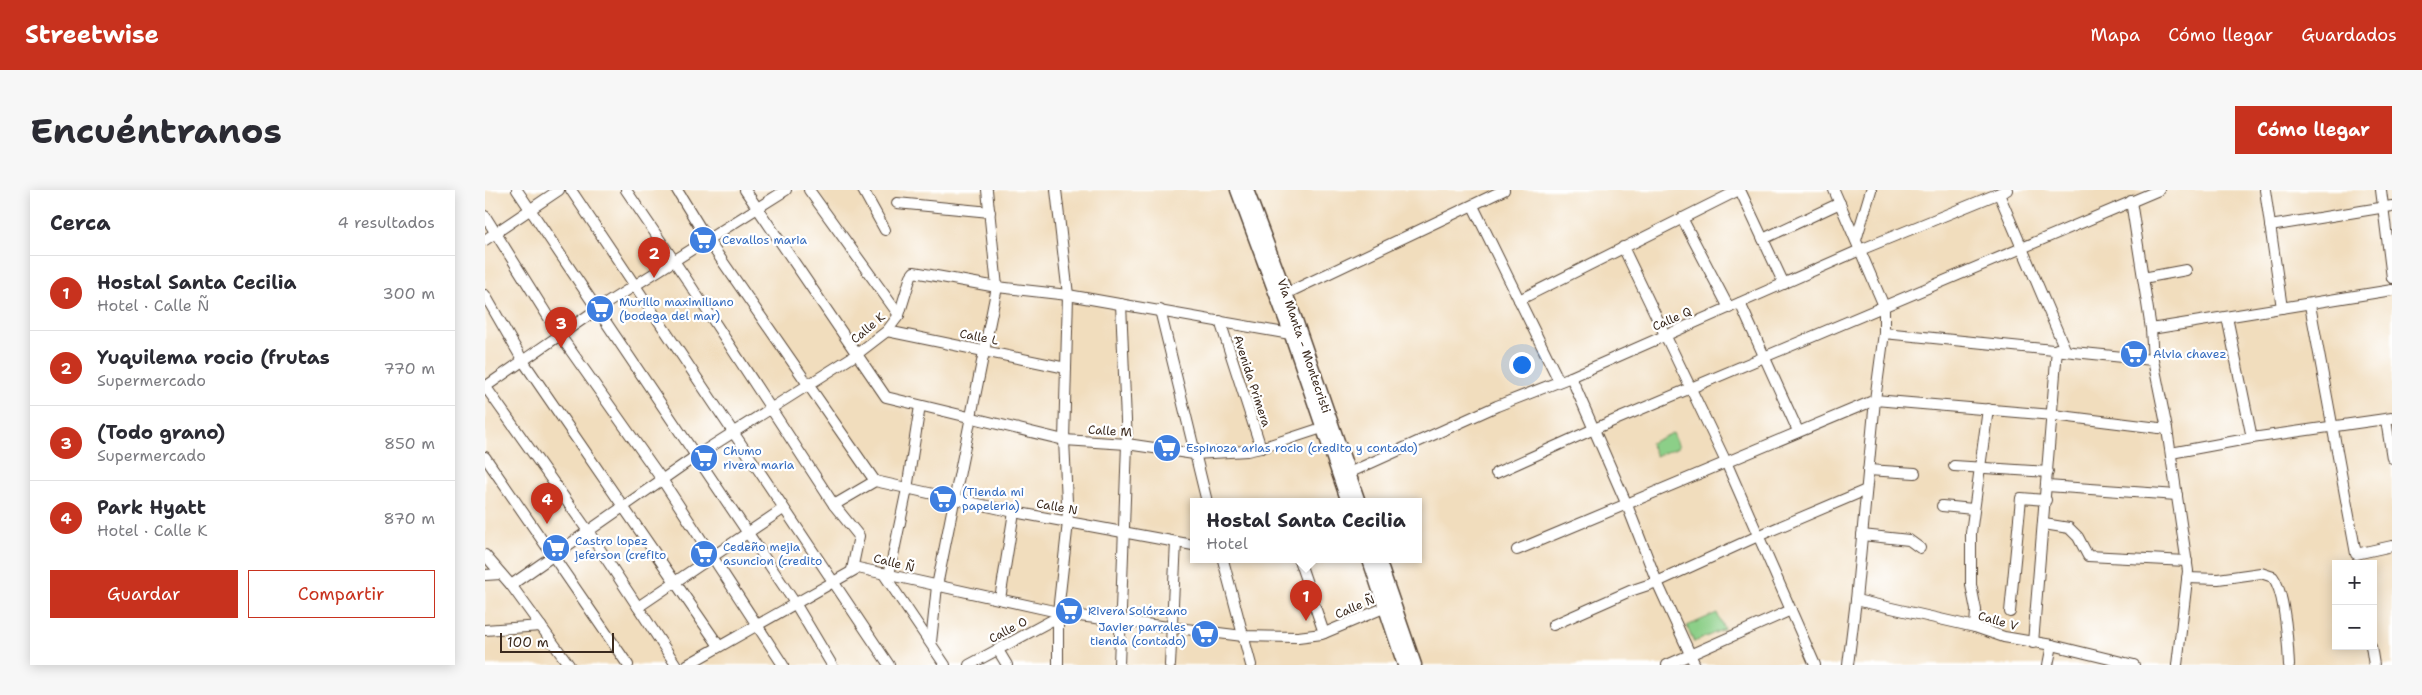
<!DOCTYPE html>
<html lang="es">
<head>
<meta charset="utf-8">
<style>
	body { margin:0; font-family:"Shantell Sans",sans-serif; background:#f7f7f7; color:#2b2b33 }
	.controls { position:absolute; right:15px; bottom:15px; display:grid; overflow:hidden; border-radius:0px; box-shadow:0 2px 12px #0003 }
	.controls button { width:45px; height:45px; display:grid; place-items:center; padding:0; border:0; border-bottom:1px solid #e1e1e2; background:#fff; color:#2b2b33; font:25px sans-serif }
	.scale { position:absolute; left:15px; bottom:12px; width:114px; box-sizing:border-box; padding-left:5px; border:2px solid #3b2a1e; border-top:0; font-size:14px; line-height:18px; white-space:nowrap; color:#3b2a1e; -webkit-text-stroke:4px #fff; paint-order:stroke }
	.you { position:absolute; left:1036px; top:174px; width:18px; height:18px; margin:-12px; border:4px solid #fff; border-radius:50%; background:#1a73e8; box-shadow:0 0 0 8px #1a73e833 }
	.badge { display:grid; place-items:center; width:32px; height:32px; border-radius:50%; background:#c8321e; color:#fff; font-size:16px; font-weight:700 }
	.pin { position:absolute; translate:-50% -41px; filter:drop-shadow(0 1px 2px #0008) }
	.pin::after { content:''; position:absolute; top:26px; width:18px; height:15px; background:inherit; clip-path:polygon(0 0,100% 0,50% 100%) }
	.popup { position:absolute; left:705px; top:308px; width:232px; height:65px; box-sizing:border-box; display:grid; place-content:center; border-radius:0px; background:#fff; filter:drop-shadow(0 1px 4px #0005); font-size:16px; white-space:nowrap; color:#7c7c81 }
	.popup b { font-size:19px; color:#2b2b33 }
	.popup::after { content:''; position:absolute; left:50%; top:100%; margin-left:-10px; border:10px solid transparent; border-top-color:#fff }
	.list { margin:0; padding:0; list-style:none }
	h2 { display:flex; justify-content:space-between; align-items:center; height:65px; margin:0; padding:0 20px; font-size:21px }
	h2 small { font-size:16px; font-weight:400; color:#7c7c81 }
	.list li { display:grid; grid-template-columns:32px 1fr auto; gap:15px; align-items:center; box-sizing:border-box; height:75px; padding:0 20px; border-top:1px solid #e1e1e2 }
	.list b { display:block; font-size:19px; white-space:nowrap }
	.list p { margin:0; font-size:16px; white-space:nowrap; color:#7c7c81 }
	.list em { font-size:16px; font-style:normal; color:#7c7c81 }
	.actions { display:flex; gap:10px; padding:15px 20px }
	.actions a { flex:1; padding:11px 0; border:1px solid #c8321e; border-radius:0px; text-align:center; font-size:18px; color:#c8321e }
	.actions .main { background:#c8321e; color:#fff }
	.map { position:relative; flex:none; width:1907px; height:475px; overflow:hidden; border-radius:0px }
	header { display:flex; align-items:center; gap:30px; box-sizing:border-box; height:70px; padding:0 25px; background:#c8321e; color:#fff }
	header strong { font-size:24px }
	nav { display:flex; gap:28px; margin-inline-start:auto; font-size:18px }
	.intro { display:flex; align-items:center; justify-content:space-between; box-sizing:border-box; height:120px; padding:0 30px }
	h1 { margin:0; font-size:35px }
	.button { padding:12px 22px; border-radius:0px; background:#c8321e; color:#fff; font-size:18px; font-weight:700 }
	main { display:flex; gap:30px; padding:0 30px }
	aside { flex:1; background:#fff; border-radius:0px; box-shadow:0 2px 12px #0003 }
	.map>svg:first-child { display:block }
	.green { fill:#8ccf88; stroke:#647c53 }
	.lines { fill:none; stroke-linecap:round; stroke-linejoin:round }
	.minor-casing { stroke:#564536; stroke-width:12 }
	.major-casing { stroke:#564536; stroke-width:15 }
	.minor { stroke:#fff; stroke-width:10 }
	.major { stroke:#fff; stroke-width:12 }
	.labels { text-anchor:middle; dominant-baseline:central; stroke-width:4.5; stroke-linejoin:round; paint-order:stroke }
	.shop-label { font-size:12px; fill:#366cbe; stroke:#fff; text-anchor:start }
	.street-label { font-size:12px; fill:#3b2a1e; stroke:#fff }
</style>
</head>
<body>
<header>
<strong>Streetwise</strong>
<nav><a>Mapa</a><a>Cómo llegar</a><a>Guardados</a></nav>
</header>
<div class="intro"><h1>Encuéntranos</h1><a class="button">Cómo llegar</a></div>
<main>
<aside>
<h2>Cerca<small>4 resultados</small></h2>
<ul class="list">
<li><span class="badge">1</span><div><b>Hostal Santa Cecilia</b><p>Hotel · Calle Ñ</p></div><em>300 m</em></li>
<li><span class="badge">2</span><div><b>Yuquilema rocio (frutas</b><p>Supermercado</p></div><em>770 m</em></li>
<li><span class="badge">3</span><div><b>(Todo grano)</b><p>Supermercado</p></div><em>850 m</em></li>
<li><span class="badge">4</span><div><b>Park Hyatt</b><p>Hotel · Calle K</p></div><em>870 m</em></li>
</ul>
<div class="actions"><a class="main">Guardar</a><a>Compartir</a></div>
</aside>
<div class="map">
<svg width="1907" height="475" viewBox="0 0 1907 475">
	<rect width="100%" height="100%" fill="#fff"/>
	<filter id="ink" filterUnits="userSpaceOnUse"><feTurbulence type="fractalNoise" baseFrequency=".02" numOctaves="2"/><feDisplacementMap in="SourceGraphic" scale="10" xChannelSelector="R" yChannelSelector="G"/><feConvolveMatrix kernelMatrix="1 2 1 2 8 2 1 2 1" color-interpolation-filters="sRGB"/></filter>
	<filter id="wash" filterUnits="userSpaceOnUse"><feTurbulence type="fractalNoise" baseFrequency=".0096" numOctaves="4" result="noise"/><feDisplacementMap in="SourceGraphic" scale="20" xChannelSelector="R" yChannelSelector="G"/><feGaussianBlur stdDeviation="1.12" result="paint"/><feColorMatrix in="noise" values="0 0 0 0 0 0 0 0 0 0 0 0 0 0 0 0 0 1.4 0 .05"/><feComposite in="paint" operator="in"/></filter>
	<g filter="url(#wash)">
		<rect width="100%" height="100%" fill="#f1ddbd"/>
		<!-- green -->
		<g class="green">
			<polygon points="1188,243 1194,257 1171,266 1165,253"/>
			<polygon points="1232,423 1239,439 1209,452 1202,436"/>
		</g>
	</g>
	<g filter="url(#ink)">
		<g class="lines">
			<defs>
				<g id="minor">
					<polyline points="32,0 310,413 347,475"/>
					<polyline points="86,0 404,475"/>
					<polyline points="141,0 202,90 349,315 374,346 367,380"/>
					<polyline points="192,0 222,49 390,291"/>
					<polyline points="260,0 401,207 579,250 642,254 709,264 762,261 776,258 843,236"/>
					<polyline points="324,0 414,125"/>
					<polyline points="378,0 400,40"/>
					<polyline points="571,0 583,105 579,250 583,332 573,422 573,475"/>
					<polyline points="1255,0 1299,94"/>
					<polyline points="1349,0 1399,116 1399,143 1390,210 1371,410 1363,475"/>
					<polyline points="1780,0 1797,118"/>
					<polyline points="1896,0 1907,88"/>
					<polyline points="1514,4 1580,159"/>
					<polyline points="1646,11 1666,139 1668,170 1682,239 1703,381 1692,475"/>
					<polyline points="412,13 505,22"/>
					<polyline points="988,16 1074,191"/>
					<polyline points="0,26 74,144 178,291 298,475"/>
					<polyline points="1197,28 1244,118"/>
					<polyline points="1785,36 1907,16"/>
					<polyline points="1278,49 1355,13"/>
					<polyline points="0,50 74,0"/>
					<polyline points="1371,50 1386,0"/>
					<polyline points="1138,57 1241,272 1330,475"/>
					<polyline points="1658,88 1701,80"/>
					<polyline points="0,105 38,171 234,456"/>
					<polyline points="796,106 1019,0"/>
					<polyline points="1034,110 1254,0"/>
					<polyline points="1255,113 1313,241"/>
					<polyline points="1825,115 1871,364 1907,356"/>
					<polyline points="675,120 722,312"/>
					<polyline points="1742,127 1767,248"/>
					<polyline points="735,131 776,258"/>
					<polyline points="1666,139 1907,100"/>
					<polyline points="402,141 581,178"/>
					<polyline points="1399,143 1668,170"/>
					<polyline points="1086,187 1142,315 1172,392 1210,475"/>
					<polyline points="0,196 103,341 191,475"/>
					<polyline points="0,197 111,120 301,0"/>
					<polyline points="1901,230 1907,268"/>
					<polyline points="1686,263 1767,248 1907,228"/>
					<polyline points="0,267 143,475"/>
					<polyline points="1469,276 1563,282"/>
					<polyline points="1383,280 1430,283"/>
					<polyline points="1011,283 1109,239 1674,0"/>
					<polyline points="857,286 1012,216 1086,187 1375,60 1522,0"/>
					<polyline points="1562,296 1692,305"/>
					<polyline points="349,315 390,291 529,322 708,355"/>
					<polyline points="1457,316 1488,319"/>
					<polyline points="1559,334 1584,338 1593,347 1603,366 1702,371"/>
					<polyline points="1377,345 1424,350 1435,358"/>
					<polyline points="1032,360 1390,210 1568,225 1682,239"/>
					<polyline points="0,365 26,395 84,475"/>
					<polyline points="738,370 766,475"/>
					<polyline points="814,370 839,443"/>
					<polyline points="398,383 460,475"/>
					<polyline points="0,385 16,384"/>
					<polyline points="404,385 422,299 435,216"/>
					<path d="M1702 388 1733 389 1776 383 1788 387C1800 403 1803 454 1804 475"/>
					<polyline points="26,395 211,266 372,164 402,141 414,125 426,86 429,82 512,97 583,105 811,145"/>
					<polyline points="515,409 529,322"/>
					<polyline points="1371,410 1490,437 1519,447 1567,455 1649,475"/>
					<polyline points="153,417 298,319"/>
					<polyline points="1525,422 1536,308 1561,310"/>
					<polyline points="1068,435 1145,401 1172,392 1273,346 1381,300"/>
					<polyline points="1490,437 1491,420 1486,395 1486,343 1503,219"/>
					<polyline points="0,440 56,436"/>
					<polyline points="446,452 452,396 512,97 502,0"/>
					<polyline points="1548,453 1572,159"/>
					<polyline points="1886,456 1889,475"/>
					<polyline points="513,460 522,475"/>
					<polyline points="202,475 373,378 573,422"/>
					<polyline points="484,475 573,427 586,425 758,446 813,447 837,444 906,415"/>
					<polyline points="634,475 642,254 636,114"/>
					<polyline points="685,475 691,352"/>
					<polyline points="1182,475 1306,420"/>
					<polyline points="1563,475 1567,455"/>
				</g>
				<g id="major">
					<polyline points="752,0 806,145 863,312"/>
					<polyline points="762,0 811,130 874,312"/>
					<polyline points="884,370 919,475"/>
					<polyline points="894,370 930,475"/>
				</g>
			</defs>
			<!-- minor casing -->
			<use href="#minor" class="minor-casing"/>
			<!-- major casing -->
			<use href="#major" class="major-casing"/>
			<!-- minor -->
			<use href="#minor" class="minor"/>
			<!-- major -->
			<use href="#major" class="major"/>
		</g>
	</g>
	<!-- icons -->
	<defs>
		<symbol id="supermarket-disc" viewBox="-11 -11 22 22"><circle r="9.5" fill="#3f7fe0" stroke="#fff"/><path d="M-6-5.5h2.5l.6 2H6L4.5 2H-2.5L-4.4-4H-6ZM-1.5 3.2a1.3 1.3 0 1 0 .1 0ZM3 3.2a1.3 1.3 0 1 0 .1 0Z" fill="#fff"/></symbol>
	</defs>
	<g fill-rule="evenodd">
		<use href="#supermarket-disc" x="202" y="34" width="32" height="32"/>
		<use href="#supermarket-disc" x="99" y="103" width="32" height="32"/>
		<use href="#supermarket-disc" x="1633" y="148" width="32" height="32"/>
		<use href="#supermarket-disc" x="666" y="242" width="32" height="32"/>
		<use href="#supermarket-disc" x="203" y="252" width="32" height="32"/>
		<use href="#supermarket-disc" x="442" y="293" width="32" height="32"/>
		<use href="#supermarket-disc" x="55" y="342" width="32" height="32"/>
		<use href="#supermarket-disc" x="203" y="348" width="32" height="32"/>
		<use href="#supermarket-disc" x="568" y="405" width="32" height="32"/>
		<use href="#supermarket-disc" x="704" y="428" width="32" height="32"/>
	</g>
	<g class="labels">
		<!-- shop labels -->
		<g class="shop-label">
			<text x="237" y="50">Cevallos maria</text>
			<text x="134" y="112">Murillo maximiliano<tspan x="134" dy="14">(bodega del mar)</tspan></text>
			<text x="1668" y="164">Alvia chavez</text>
			<text x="701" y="258">Espinoza arias rocio (credito y contado)</text>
			<text x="238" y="261">Chumo<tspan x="238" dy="14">rivera maria</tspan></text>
			<text x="477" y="302">(Tienda mi<tspan x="477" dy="14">papeleria)</tspan></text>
			<text x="90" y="351">Castro lopez<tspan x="90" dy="14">jeferson (crefito</tspan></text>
			<text x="238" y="357">Cedeño mejia<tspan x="238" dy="14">asuncion (credito</tspan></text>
			<text x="603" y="421">Rivera Solórzano</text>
			<text x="701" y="437" text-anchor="end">Javier parrales<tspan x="701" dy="14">tienda (contado)</tspan></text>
		</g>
		<!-- street labels -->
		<g class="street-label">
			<text transform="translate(1187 129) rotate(-24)">Calle Q</text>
			<text transform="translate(383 138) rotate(-40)">Calle K</text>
			<text transform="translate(494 147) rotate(11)">Calle L</text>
			<text transform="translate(819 156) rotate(71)">Vía Manta - Montecristi</text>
			<text transform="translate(767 191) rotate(72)">Avenida Primera</text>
			<text transform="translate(625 241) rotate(4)">Calle M</text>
			<text transform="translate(572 317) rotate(10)">Calle N</text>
			<text transform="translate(409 373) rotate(14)">Calle Ñ</text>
			<text transform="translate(870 417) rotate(-23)">Calle Ñ</text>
			<text transform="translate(1513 431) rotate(16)">Calle V</text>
			<text transform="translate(523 440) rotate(-28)">Calle O</text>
		</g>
	</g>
</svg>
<div class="controls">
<button>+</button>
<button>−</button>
</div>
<div class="scale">100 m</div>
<div class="you"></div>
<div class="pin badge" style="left:821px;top:431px">1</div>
<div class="popup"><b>Hostal Santa Cecilia</b>Hotel</div>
<div class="pin badge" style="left:169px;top:88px">2</div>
<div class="pin badge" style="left:76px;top:158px">3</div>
<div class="pin badge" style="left:62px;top:334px">4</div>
</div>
</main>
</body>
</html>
